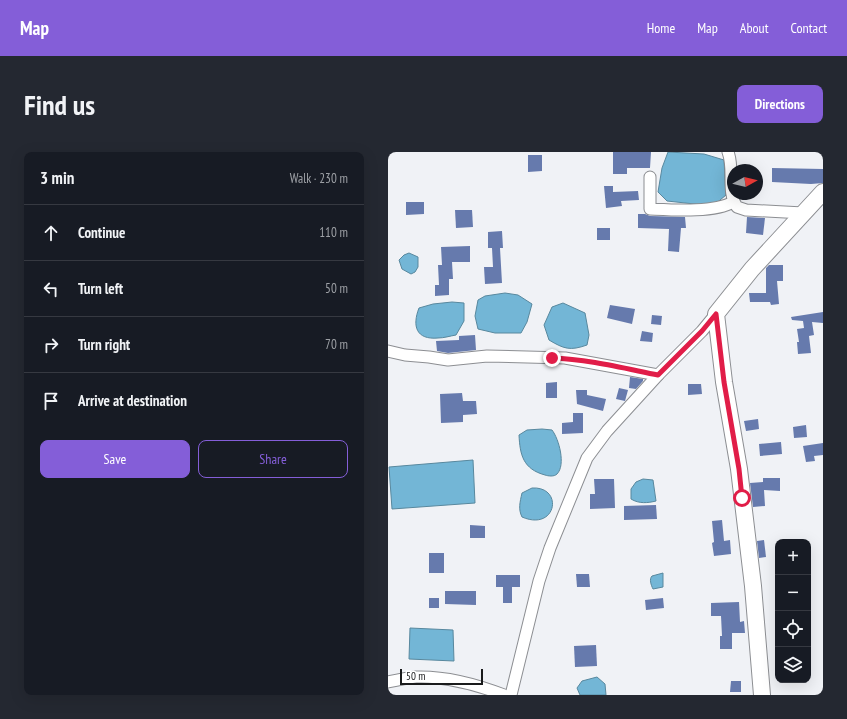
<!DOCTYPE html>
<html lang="en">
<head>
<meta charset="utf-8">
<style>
	body { margin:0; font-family:"PT Sans Narrow",sans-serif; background:#242831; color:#f1f3f6 }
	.controls { position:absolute; right:12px; bottom:12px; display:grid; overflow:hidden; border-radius:8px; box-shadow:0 4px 16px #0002 }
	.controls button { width:36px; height:36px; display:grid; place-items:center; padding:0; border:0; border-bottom:1px solid #363941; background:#171b24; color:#f1f3f6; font:20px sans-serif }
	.compass { position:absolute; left:339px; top:12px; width:36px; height:36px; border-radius:50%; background:#171b24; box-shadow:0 4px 16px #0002; rotate:82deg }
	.scale { position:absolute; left:12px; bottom:10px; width:83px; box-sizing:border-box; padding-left:4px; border:2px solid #1a1b1c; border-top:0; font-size:11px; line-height:14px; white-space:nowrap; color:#1a1b1c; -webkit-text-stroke:3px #fff; paint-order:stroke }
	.stop { position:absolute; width:12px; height:12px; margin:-9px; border:3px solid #e11d48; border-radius:50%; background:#fff }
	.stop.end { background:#e11d48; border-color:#fff; box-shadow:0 1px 4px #0008 }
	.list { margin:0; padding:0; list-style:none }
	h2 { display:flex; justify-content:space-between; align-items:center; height:52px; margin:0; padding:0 16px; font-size:17px }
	h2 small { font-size:13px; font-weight:400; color:#9ea1a6 }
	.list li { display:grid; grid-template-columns:26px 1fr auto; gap:12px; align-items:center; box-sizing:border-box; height:56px; padding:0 16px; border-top:1px solid #363941 }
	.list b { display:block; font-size:15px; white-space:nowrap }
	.list em { font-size:13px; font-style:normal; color:#9ea1a6 }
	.actions { display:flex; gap:8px; padding:12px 16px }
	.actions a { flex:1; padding:9px 0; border:1px solid #845ed8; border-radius:8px; text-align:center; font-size:14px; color:#845ed8 }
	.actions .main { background:#845ed8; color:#fff }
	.icon { flex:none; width:22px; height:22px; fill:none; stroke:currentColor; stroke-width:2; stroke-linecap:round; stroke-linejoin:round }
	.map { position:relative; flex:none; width:435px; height:543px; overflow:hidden; border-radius:8px }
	header { display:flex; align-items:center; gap:24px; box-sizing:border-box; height:56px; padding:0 20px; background:#845ed8; color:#fff }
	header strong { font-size:19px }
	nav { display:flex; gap:22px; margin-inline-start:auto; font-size:14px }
	.intro { display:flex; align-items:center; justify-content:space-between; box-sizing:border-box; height:96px; padding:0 24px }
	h1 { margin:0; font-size:28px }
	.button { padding:10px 18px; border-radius:8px; background:#845ed8; color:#fff; font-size:14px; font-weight:700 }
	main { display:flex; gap:24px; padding:0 24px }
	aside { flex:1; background:#171b24; border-radius:8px; box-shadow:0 4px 16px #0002 }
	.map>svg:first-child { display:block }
	.water { fill:#73b6d6; stroke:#58889e }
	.building { fill:#667aad }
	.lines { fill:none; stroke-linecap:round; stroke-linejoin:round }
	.street-casing { stroke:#8c8e92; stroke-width:13 }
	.secondary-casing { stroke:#8c8e92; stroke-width:18 }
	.street { stroke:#fff; stroke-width:11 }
	.secondary { stroke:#fff; stroke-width:16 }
	.route { stroke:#e11d48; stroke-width:5 }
</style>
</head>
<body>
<header>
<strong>Map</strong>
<nav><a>Home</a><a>Map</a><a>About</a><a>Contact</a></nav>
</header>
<div class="intro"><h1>Find us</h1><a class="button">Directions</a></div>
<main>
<aside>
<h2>3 min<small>Walk · 230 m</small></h2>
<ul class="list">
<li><svg class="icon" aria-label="ahead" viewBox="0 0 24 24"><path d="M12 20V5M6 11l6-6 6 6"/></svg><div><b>Continue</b></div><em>110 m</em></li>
<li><svg class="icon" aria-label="left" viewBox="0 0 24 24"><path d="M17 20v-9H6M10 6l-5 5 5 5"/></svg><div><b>Turn left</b></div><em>50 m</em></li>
<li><svg class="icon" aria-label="right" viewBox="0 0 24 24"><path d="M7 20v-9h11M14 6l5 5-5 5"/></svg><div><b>Turn right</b></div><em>70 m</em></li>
<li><svg class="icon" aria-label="arrive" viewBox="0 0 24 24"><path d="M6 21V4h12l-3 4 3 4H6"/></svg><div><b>Arrive at destination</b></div></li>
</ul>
<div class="actions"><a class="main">Save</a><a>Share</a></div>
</aside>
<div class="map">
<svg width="435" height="543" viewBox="0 0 435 543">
	<rect width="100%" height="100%" fill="#f0f2f6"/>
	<!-- water -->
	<g class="water">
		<polygon points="280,0 316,2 336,8 338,43 325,54 279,49 270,40 274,16"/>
		<polygon points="21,101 30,105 30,115 27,120 23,122 14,117 11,108 16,103"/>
		<polygon points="117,141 130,143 144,152 139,170 133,181 107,181 90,177 87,164 90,148 97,144"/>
		<path d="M64 150 76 151V169L68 183C62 184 56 186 50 186 28 188 24 174 31 156L45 152Z"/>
		<path d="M175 151 197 161 201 183 199 193C182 199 176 197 161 188L156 173 164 155Z"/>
		<path d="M154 277 164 278C171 287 178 313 169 322 166 325 160 324 157 323 135 317 132 303 131 283L139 278Z"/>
		<polygon points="85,308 87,351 4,357 1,315"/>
		<path d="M255 327 265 328 268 349C260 351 251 352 243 347V337L248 330Z"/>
		<path d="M144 336C176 334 169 380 134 365 130 357 132 350 134 341Z"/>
		<path d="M275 421V435L265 437C263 433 261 427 264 424Z"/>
		<polygon points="22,476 65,478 66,509 21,507"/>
		<polygon points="209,525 217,532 218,543 192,543 189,536 194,529"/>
	</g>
	<!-- building -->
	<g class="building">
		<polygon points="225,0 263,0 262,16 239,16 239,22 225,22"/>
		<polygon points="140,3 154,3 154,19 140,20"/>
		<polygon points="384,16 435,17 435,31 423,32 384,30"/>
		<polygon points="216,34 225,34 225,40 250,39 251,48 233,49 234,54 218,56"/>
		<polygon points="18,50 36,50 36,62 18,63"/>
		<polygon points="67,58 84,58 85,75 68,76"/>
		<polygon points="250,62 257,62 262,64 297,65 298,76 293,76 291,100 280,99 281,77 250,76"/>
		<polygon points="359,65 377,66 375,83 358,81"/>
		<rect x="209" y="76" width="13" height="12"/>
		<polygon points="114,79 115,96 112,96 114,131 97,132 96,115 105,115 104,96 100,96 100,80"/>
		<polygon points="82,94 82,110 64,110 65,127 61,127 61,143 47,144 47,133 51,133 50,113 54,113 53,95"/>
		<polygon points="381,113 395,113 395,129 389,129 391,152 383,153 382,150 362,150 361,141 378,141 378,116"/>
		<polygon points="222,153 247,157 244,172 219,166"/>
		<polygon points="435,160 435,171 424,170 426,183 421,184 423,201 410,202 409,190 411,190 409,177 416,176 415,169 404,168 403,165"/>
		<polygon points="264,163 274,164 273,173 263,172"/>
		<polygon points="254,179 265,181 264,190 252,189"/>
		<polygon points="87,183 88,198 60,201 49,199 48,189 71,188 71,184"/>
		<polygon points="242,225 255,227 255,229 248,237 241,236"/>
		<polygon points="169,230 169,246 158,246 158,231"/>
		<polygon points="300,232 313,232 314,242 300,243"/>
		<polygon points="231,236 240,238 237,249 228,247"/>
		<polygon points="188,238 199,238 199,243 218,247 215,259 189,252"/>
		<polygon points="74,241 75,249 88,249 89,262 75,263 75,270 53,271 52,242"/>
		<polygon points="185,261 195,261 195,281 174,282 174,271 185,270"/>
		<polygon points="370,267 371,277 358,279 356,269"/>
		<polygon points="418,273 419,285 406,286 405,275"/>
		<polygon points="393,290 394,302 372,304 371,292"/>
		<polygon points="435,291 435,303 426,304 427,309 418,310 415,294"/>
		<polygon points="375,326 392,326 392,339 376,338 377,354 365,355 362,331 375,330"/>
		<polygon points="206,327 226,327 227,356 202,357 202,342 207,342"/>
		<polygon points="268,353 269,367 236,368 236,354"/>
		<polygon points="334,368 336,389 342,388 343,402 326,404 324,391 326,390 324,369"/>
		<polygon points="82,373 97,374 97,386 82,386"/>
		<polygon points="376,388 378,405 371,406 369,389"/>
		<rect x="41" y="401" width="15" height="20"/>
		<polygon points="188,422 201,422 202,435 189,435"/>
		<polygon points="108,423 132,423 132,435 124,435 124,451 115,451 115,435 108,435"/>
		<polygon points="57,439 88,439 88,453 57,452"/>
		<rect x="41" y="446" width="10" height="10"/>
		<polygon points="275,446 276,456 258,458 257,448"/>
		<polygon points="351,450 352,470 356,469 357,481 344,481 344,497 332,497 332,484 334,484 333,464 323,464 323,451"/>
		<polygon points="208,493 209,514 187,515 186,494"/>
		<polygon points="343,529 353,529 353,540 342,540"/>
	</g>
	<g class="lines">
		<defs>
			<g id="street">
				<path d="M340 0C347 18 338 39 349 55L358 58 415 61"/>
				<path d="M262 25V57C284 58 326 61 345 50"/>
				<polyline points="0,199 17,203 41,205 60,208 99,204 177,206 270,223"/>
				<path d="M0 530C9 528 19 526 28 525 56 524 90 533 116 543"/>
				<polyline points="123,543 151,429 162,396 199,306 219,279 270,223 314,179 328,162"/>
			</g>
			<polyline id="secondary" points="374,543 365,434 351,317 336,230 328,162 364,117 435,40"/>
		</defs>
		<!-- street casing -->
		<use href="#street" class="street-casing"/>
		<!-- secondary casing -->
		<use href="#secondary" class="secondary-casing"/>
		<!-- street -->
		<use href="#street" class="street"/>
		<!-- secondary -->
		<use href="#secondary" class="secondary"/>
	</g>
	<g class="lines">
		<!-- route -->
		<path class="route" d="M164 206C199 207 235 216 270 223L314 179 328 162 336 230 351 317 354 346"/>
	</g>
</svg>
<div class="controls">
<button>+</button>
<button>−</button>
<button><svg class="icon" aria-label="locate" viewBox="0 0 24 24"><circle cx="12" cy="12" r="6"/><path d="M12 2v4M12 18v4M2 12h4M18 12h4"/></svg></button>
<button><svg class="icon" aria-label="layers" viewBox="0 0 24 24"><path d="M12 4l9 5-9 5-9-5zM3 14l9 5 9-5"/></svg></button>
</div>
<svg class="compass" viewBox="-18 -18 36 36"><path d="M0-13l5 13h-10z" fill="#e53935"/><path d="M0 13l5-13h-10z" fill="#9ea1a6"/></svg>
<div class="scale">50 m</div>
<div class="stop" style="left:354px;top:346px"></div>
<div class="stop end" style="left:164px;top:206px"></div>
</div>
</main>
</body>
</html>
